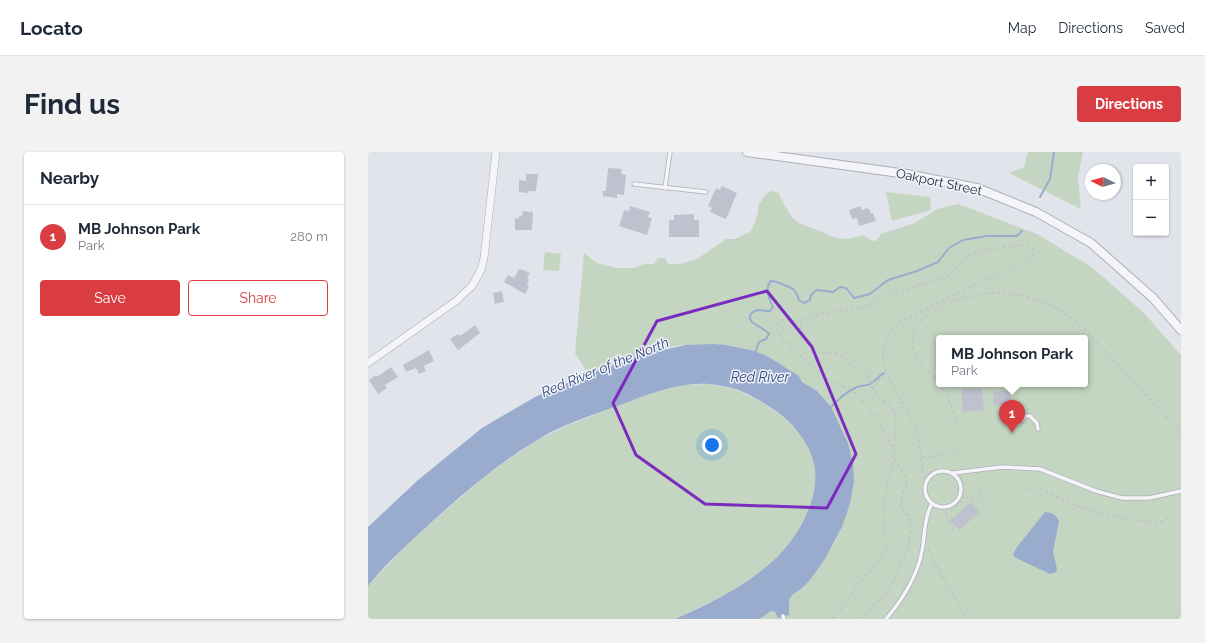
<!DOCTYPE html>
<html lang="en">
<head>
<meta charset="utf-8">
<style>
	body { margin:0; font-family:Raleway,sans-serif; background:#f2f2f3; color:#1f2937 }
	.controls { position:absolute; right:12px; top:12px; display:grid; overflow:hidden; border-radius:4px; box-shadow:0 1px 3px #0004 }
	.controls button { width:36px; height:36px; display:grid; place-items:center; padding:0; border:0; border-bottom:1px solid #e0e1e3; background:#fff; color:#1f2937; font:20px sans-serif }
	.compass { position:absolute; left:717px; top:12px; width:36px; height:36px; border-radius:50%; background:#fff; box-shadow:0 1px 3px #0004; rotate:276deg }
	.you { position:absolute; left:344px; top:293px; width:14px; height:14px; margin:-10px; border:3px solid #fff; border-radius:50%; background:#1a73e8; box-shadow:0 0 0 6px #1a73e833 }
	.badge { display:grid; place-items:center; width:26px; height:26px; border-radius:50%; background:#d93d41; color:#fff; font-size:13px; font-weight:700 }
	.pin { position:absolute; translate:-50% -33px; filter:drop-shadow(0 1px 2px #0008) }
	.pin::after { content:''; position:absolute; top:21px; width:14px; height:12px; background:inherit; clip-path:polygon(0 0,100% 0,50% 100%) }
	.popup { position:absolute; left:568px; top:183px; width:152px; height:52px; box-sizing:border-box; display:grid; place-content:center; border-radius:4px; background:#fff; filter:drop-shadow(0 1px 3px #0005); font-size:13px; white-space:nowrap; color:#747a83 }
	.popup b { font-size:15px; color:#1f2937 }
	.popup::after { content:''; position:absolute; left:50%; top:100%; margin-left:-8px; border:8px solid transparent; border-top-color:#fff }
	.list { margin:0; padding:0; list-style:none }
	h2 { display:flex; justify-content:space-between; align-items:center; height:52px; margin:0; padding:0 16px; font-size:17px }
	h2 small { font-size:13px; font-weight:400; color:#747a83 }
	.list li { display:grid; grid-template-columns:26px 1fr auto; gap:12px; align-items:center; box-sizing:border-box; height:64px; padding:0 16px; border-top:1px solid #e0e1e3 }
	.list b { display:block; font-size:15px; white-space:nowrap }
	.list p { margin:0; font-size:13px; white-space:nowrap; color:#747a83 }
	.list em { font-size:13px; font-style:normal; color:#747a83 }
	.actions { display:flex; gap:8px; padding:12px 16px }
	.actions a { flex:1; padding:9px 0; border:1px solid #d93d41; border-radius:4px; text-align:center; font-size:14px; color:#d93d41 }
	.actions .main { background:#d93d41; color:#fff }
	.map { position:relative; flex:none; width:813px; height:467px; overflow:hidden; border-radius:4px }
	header { display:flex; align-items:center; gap:24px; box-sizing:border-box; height:56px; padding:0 20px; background:#fff; border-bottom:1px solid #e0e1e3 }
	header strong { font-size:19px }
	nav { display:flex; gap:22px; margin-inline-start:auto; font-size:14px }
	.intro { display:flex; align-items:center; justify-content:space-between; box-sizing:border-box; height:96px; padding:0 24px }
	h1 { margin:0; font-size:28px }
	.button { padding:10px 18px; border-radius:4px; background:#d93d41; color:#fff; font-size:14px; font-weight:700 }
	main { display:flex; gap:24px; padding:0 24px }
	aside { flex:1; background:#fff; border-radius:4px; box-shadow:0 1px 3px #0004 }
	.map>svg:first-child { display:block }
	.green { fill:#c4d6c2; fill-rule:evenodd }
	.water { fill:#9aacce }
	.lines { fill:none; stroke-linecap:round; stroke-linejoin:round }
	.stream { stroke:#9aacce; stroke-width:2 }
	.building { fill:#bec2ce }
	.service-casing { stroke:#aaaeb9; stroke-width:5 }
	.minor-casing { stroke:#aaaeb9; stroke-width:8 }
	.tertiary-casing { stroke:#aaaeb9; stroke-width:10 }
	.path { stroke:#c0c2ca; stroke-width:1.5; stroke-dasharray:3 3; stroke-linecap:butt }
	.service { stroke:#f5f5f9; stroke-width:3.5 }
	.minor { stroke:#f5f5f9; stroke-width:7 }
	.tertiary { stroke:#f5f5f9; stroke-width:8 }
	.marked { fill:none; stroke:#7b2cbf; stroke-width:3; stroke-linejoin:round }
	.labels { text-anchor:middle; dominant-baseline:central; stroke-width:3; stroke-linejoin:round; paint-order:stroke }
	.street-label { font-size:13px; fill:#282f44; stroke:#f1f3f8 }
	.water-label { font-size:14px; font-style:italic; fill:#2e477c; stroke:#f1f3f8 }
</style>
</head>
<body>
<header>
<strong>Locato</strong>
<nav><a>Map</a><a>Directions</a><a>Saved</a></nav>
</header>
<div class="intro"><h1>Find us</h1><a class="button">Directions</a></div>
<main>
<aside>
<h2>Nearby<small></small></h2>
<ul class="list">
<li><span class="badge">1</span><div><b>MB Johnson Park</b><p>Park</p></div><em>280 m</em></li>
</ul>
<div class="actions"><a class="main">Save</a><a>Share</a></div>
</aside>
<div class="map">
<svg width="813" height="467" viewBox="0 0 813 467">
	<rect width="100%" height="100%" fill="#e1e4eb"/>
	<!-- green -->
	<g class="green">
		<polygon points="660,0 715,0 710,25 713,57 641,21 656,15"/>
		<path d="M404 39 411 41C412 46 423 65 427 68 431 72 439 74 444 76 467 85 470 91 495 83L502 88 508 89 513 82 547 71 569 57 590 52 669 82 725 116 776 161 813 203V467H392L403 459 421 463V448L424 443 433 437 442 428 457 407 466 391 474 375 482 352 486 330 448 238 434 230 431 224 401 205 387 199 358 193H318L307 194 275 202 260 209 220 222 207 201 216 101 229 111 249 116H266L276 112H286L290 106H297L300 112H312L329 107 358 87H367L383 79 389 65 391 52 398 42ZM571 186H717V232H571Z"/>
		<polygon points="518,40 562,45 563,58 524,69"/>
		<polygon points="177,100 193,102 191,119 175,118"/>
		<polygon points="340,232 364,236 392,249 421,268 438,288 445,307 448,325 445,343 438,364 426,385 413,401 393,420 361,441 307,467 0,467 0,434 37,394 79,357 120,322 167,289 201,273 287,239 314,233"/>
	</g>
	<!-- water -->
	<g class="water">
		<path d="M345 192 358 193 387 199 401 205 431 224 434 230 448 238 463 255 480 291 485 311 486 330 482 352 474 375 457 407 442 428 433 437 424 443 421 448V463L410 466 407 460 403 459 392 467H307C361 443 421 414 442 353 453 322 447 300 426 275 415 261 382 241 364 236 357 234 349 233 341 232 310 230 281 242 252 253 223 264 192 273 166 290 130 312 97 340 66 368 43 389 19 410 0 434V375L50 328 114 276 167 245 220 222 260 209 275 202 318 193Z"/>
		<path d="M677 360C684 360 690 364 691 370L685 399 689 417 688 420 682 422 648 406 645 403 649 395Z"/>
	</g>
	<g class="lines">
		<!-- stream -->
		<g class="stream">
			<polyline points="672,45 682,27 686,0"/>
			<path d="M387 201 391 190 398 187 401 182C397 175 377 172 383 162 384 160 387 159 389 158 393 158 398 159 402 159L405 155C401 146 396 137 403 129 408 129 412 131 416 133 426 136 428 139 431 148L436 151 442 148 443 143 449 138 465 140 472 135 478 136 486 146 502 142 520 128 549 119 570 110 581 96 595 88 619 84H649L654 79"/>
			<path d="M462 256C471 247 480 238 492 234 496 233 499 234 502 232 508 229 510 224 516 221"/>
		</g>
	</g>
	<!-- building -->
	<g class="building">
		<polygon points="240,16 254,17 253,22 258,23 256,43 249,42 249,46 235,44 235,39 238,39"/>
		<polygon points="158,22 170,22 168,39 161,39 160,41 151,40 151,28 158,29"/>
		<polygon points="354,34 369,41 358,67 342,60 344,56 340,54 348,36 352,38"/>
		<polygon points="262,54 282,60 280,65 284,66 279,83 251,74 256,58 261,59"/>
		<polygon points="492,54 494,58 499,56 502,58 503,62 505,61 508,69 491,74 489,66 484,67 481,58"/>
		<polygon points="155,59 165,60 164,78 147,78 147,66 151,67 151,64 154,64"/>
		<polygon points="326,62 326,68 331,68 331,85 301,85 301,68 306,68 306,63"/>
		<polygon points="151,117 153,118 153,117 162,121 159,126 161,128 159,132 161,134 157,142 136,130 140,123 146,126"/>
		<polygon points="134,139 136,150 127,152 125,141"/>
		<polygon points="107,173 112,181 90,198 82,187 90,182 92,184"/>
		<polygon points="61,198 66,209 55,214 58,219 51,222 48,216 38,220 35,213"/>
		<polygon points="23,215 30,225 17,233 19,236 10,242 1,228 8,223 9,225"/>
		<polygon points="614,236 616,258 595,260 593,237"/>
		<polygon points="642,238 644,252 626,253 625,240"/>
		<polygon points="603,350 612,360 591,378 582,368"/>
	</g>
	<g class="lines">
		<defs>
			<g id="service">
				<polyline points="266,32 338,40"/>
				<polyline points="297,36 302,0"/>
				<polyline points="650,272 658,264 662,264 669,271 670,277"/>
				<circle cx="575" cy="337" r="18"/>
				<polyline points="585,321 634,315 672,317 728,339 754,346 781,346 813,339"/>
				<polyline points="415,464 416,467"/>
				<path d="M518 467C535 447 549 425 554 399 557 383 556 366 564 351"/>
			</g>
			<polyline id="minor" points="0,211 88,149 104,134 113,118 116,106 128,0"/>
			<polyline id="tertiary" points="379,0 539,22 609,36 668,60 723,91 785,146 813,178"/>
		</defs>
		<!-- service casing -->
		<use href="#service" class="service-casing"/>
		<!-- minor casing -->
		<use href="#minor" class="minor-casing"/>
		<!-- tertiary casing -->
		<use href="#tertiary" class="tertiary-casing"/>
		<!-- path -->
		<g class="path">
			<path d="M433 169C430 180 443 198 453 201 458 202 464 200 469 201 474 202 477 208 481 211 485 215 489 214 495 217 498 218 498 220 500 223 505 230 507 231 506 240"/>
			<path d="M501 223C501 231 505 240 511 245 516 250 523 253 526 260 530 271 526 287 526 298"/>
			<path d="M571 230C562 220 550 214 546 201 534 158 597 142 628 141 641 141 657 143 670 148 708 160 730 193 757 221 777 241 797 261 813 285"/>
			<polyline points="572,232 581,247 590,276"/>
			<polyline points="507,234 511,227 519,221"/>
			<polyline points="526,260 536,254"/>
			<polyline points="554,305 569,304 591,298"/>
			<polyline points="655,334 658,337 666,336 675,338 702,351 728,360 758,367 791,370 802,366"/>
			<polyline points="592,343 607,349 612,348 612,337"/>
			<polyline points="593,349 597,354"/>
			<polyline points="585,377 577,361 587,357 595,345"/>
			<path d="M560 397C570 422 588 443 598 467"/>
			<polyline points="517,442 525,451"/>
			<path d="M464 467 477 453 492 430 510 411 518 396 515 364 519 332 526 306V299L508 265 490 244 480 236 464 230 451 220 414 187 408 174 412 168 433 169 452 162 496 155 521 142 577 126 601 103 615 98 651 93 661 94 665 97C668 103 664 106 659 109L600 136 532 170C525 175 521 182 518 190 517 194 515 198 515 202 513 222 540 254 547 274 553 293 552 313 558 331"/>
			<path d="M492 467 517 442 526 428 540 395 543 379 541 365C532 357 531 348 537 337 538 334 540 332 539 328 537 321 530 314 526 306"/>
			<polyline points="807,467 813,461"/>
		</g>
		<!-- service -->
		<use href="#service" class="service"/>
		<!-- minor -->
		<use href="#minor" class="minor"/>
		<!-- tertiary -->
		<use href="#tertiary" class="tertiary"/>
	</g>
	<!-- marked area -->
	<path class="marked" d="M399 139 444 195 488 302 459 356 337 352 268 303 245 251 289 169Z"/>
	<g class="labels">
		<!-- street labels -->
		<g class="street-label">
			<text transform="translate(571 30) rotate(12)">Oakport Street</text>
		</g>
		<!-- water labels -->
		<g class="water-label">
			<text transform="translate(237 215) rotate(-22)">Red River of the North</text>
			<text x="392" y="225">Red River</text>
		</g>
	</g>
</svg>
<div class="controls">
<button>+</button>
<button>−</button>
</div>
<svg class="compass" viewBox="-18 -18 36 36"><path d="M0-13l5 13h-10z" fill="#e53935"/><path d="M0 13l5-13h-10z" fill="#747a83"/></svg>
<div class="you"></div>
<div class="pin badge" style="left:644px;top:281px">1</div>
<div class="popup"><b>MB Johnson Park</b>Park</div>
</div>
</main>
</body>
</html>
